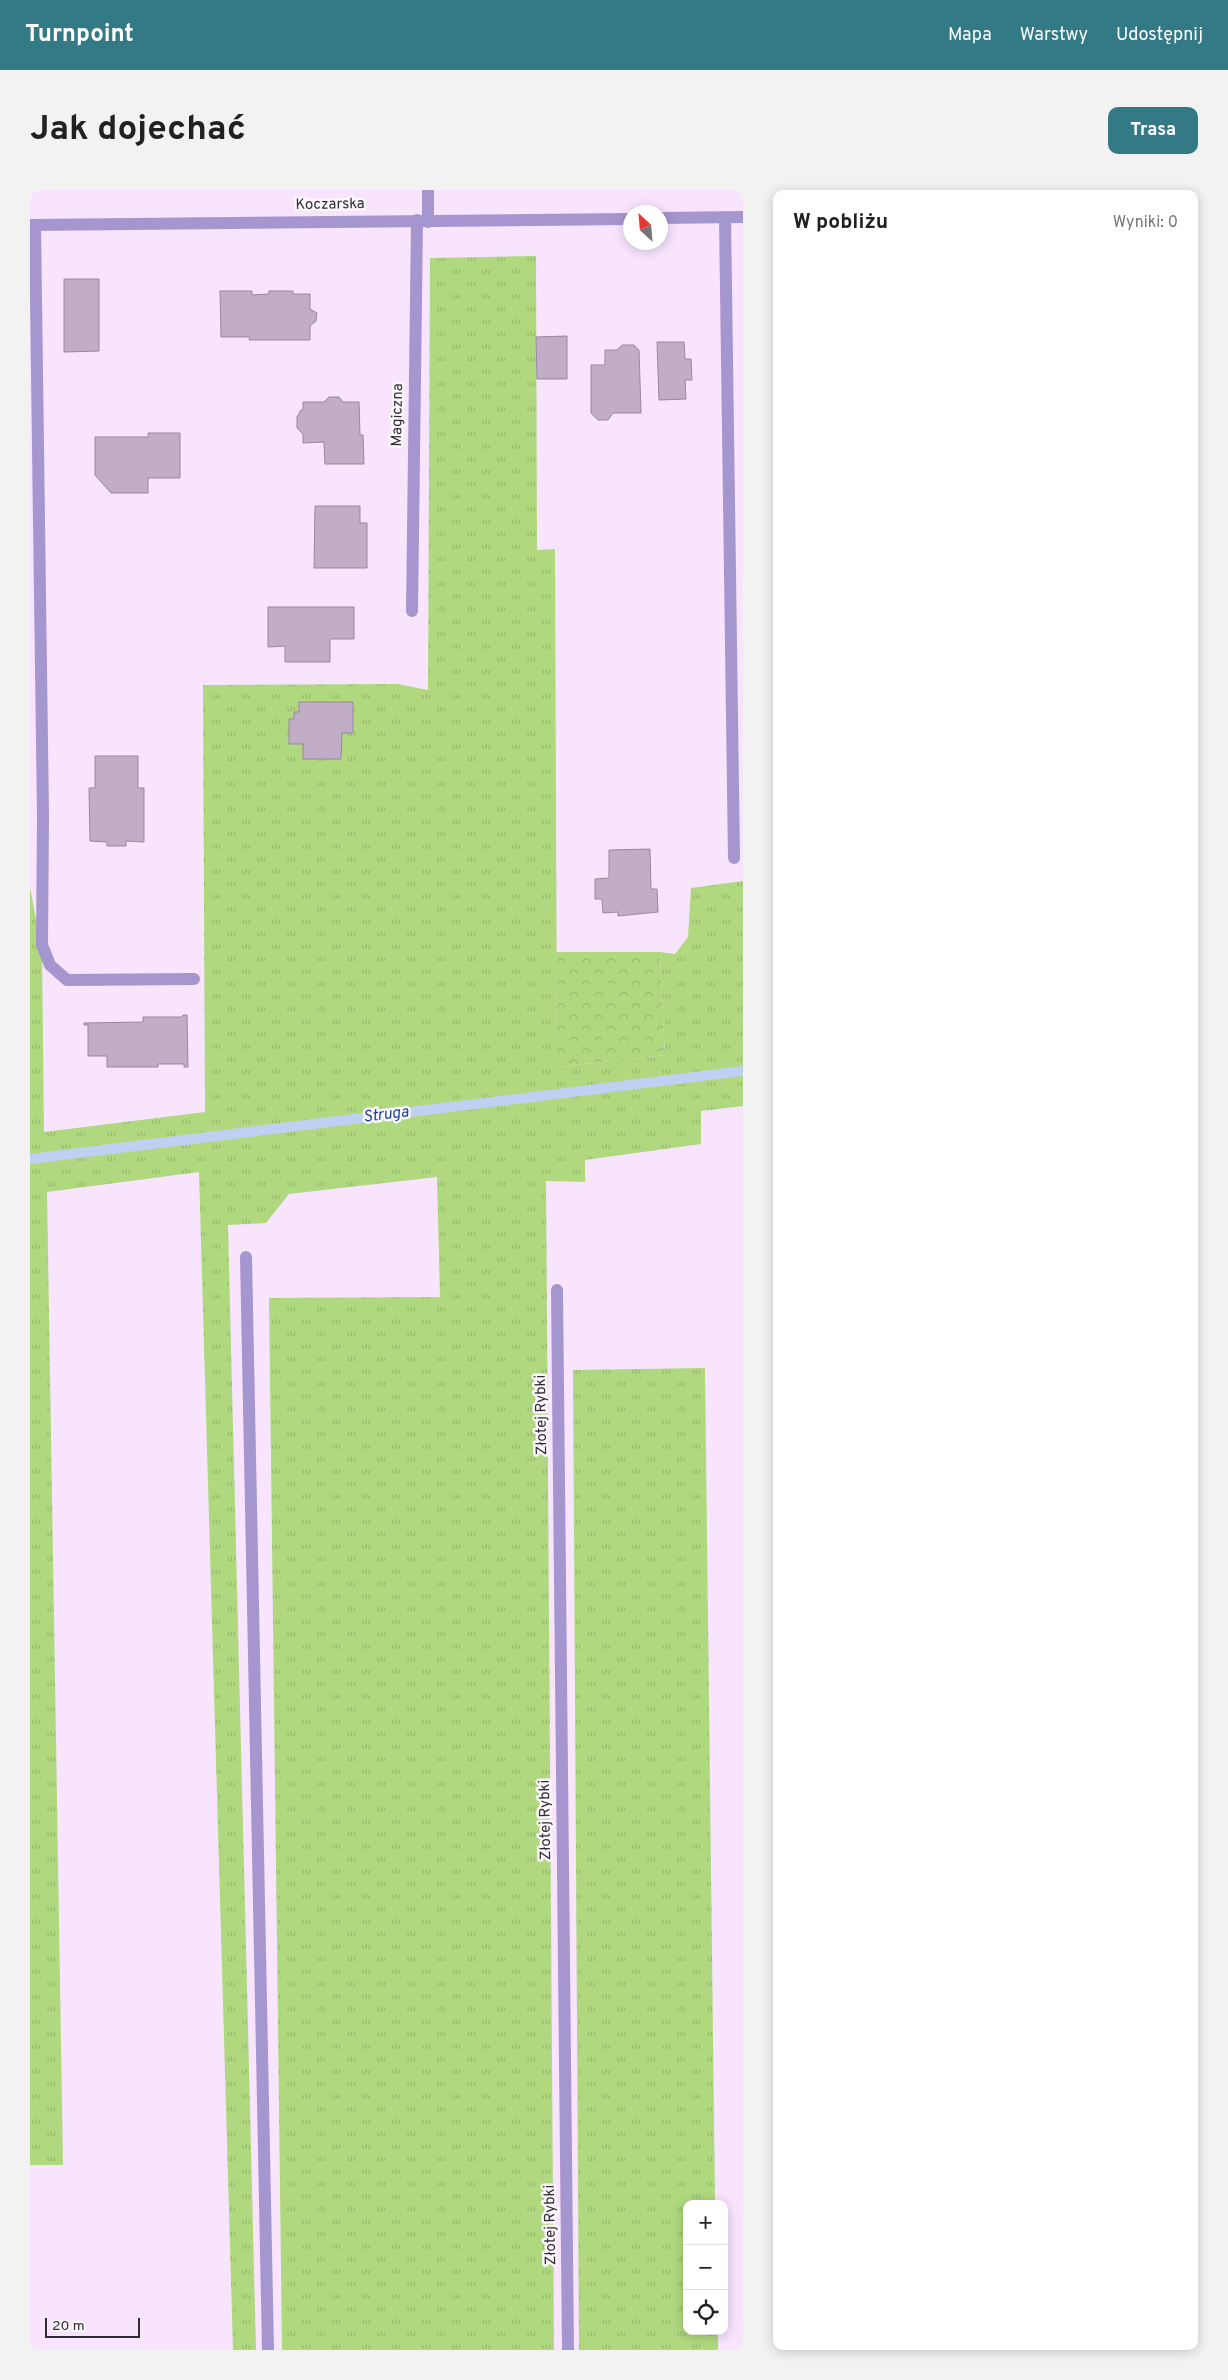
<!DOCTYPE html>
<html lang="pl">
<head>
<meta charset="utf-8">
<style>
	body { margin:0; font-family:Overpass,sans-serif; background:#f2f2f2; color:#202124 }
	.controls { position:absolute; right:15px; bottom:15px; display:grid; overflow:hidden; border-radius:10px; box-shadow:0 2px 12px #0003 }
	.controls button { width:45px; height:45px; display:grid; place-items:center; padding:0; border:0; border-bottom:1px solid #e0e0e0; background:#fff; color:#202124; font:25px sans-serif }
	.compass { position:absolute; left:593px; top:15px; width:45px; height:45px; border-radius:50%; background:#fff; box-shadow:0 2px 12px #0003; rotate:334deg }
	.scale { position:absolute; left:15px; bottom:12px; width:95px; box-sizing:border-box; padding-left:5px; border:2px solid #322b34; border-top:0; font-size:14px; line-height:18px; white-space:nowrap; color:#322b34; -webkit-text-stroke:4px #fbf7fc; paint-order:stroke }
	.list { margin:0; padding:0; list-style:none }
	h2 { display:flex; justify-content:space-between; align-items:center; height:65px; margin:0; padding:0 20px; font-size:21px }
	h2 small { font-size:16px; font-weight:400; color:#757577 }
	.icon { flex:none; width:28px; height:28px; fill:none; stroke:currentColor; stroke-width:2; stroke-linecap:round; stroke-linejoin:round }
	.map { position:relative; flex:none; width:713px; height:2160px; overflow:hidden; border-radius:10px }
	header { display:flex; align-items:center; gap:30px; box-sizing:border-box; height:70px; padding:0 25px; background:#347a86; color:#fff }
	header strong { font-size:24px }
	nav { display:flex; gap:28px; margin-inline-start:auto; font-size:18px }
	.intro { display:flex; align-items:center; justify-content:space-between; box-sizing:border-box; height:120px; padding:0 30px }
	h1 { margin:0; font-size:35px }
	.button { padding:12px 22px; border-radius:10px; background:#347a86; color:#fff; font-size:18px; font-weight:700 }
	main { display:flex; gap:30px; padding:0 30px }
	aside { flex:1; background:#fff; border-radius:10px; box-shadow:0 2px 12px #0003 }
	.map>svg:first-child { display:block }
	.grass { fill:url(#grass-tufts) }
	.forest { fill:url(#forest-crowns) }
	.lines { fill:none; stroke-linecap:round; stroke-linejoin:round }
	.stream { stroke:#bfd1f2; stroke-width:10 }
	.building { fill:#c1aec6; stroke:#99879e }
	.lane { stroke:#a596cf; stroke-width:12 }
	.street { stroke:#a596cf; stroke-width:12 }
	.labels { text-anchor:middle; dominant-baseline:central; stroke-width:5; stroke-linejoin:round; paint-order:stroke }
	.street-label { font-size:15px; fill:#322b34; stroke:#fbf7fc }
	.water-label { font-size:16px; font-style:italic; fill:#17419c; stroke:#fbf7fc }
</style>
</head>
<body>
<header>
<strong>Turnpoint</strong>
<nav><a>Mapa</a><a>Warstwy</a><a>Udostępnij</a></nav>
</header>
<div class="intro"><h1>Jak dojechać</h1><a class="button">Trasa</a></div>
<main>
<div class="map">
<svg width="713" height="2160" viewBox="0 0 713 2160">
	<defs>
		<pattern id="grass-tufts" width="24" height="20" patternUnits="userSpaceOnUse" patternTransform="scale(1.25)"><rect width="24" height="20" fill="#b0d97f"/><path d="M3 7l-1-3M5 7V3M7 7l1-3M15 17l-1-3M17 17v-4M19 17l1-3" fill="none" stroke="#98ba6e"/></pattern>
		<pattern id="forest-crowns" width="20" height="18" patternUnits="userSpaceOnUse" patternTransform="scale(1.25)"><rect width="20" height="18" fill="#b0d97f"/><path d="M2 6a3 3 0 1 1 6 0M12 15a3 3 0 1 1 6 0" fill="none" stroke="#98ba6e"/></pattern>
	</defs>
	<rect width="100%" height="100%" fill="#f8e4fd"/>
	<!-- grass -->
	<g class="grass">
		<polygon points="506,66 507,360 525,359 527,877 635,865 630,762 645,764 658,747 661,698 713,691 713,916 671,921 671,954 555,970 555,992 516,991 524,2160 252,2160 239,1108 410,1107 407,987 259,1004 236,1033 198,1035 226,2160 203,2160 169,982 17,1002 33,1975 0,1975 0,697 12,762 14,942 175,922 173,495 368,494 398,500 400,68"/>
		<polygon points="675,1178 685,2014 657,2014 657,2141 688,2141 688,2160 549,2160 543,1180"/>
	</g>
	<!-- forest -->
	<polygon class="forest" points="526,762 630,762 635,865 527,877"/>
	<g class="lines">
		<!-- stream -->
		<polyline class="stream" points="0,969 713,881"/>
	</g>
	<!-- building -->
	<g class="building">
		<polygon points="34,89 69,89 69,161 34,162"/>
		<polygon points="190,101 222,101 222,105 239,104 239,101 263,101 263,104 280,104 280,119 287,123 286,131 280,136 280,150 219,150 220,147 191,147"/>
		<polygon points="537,146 537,189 507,189 506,147"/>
		<polygon points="627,152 654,152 655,169 661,169 662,190 655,190 656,209 629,210"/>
		<polygon points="592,155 604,155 609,160 611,223 583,223 578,230 568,230 561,223 561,175 575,175 575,160 587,160"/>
		<polygon points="299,207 309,207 313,212 329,212 330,245 333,245 334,274 295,274 294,252 273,253 273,244 267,238 267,227 271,220 273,220 273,212 294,212"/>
		<polygon points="118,243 150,243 150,288 118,288 118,303 81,303 65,285 65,247 118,247"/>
		<polygon points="285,316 330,316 330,333 337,333 337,378 284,378"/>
		<polygon points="238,417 324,417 324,449 300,449 300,472 255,472 255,456 238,457"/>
		<polygon points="269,512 323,512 323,543 312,543 311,569 273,569 273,554 259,554 259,529 264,529 264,522 269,522"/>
		<polygon points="65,566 108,566 108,598 114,598 114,652 96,651 96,656 77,656 77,652 60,651 59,598 65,598"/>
		<polygon points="620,659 621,699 627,699 628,722 588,726 588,722 573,723 572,709 565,709 565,689 579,688 579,660"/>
		<polygon points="153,825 157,825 158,877 154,877 154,874 128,874 128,877 77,877 77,866 58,866 58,835 54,835 54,833 113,832 113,827 152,827"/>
	</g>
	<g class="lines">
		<!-- lane -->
		<g class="lane">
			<polyline points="695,27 704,668"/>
			<polyline points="398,32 398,0"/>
			<polyline points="382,421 387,30"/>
			<polyline points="13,626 12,755 20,775 37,790 164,789"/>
			<polyline points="216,1067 238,2160"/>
		</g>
		<!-- street -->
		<g class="street">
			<polyline points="630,28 713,27"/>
			<polyline points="0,35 600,29"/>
			<polyline points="5,35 13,626"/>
			<polyline points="527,1100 538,2160"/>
		</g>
	</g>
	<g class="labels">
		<!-- street labels -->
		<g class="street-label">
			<text transform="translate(300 15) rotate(-1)">Koczarska</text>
			<text transform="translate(368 225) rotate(-89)">Magiczna</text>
			<text transform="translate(512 1225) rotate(-91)">Złotej Rybki</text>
			<text transform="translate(516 1630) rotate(-91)">Złotej Rybki</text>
			<text transform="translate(521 2035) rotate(-91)">Złotej Rybki</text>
		</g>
		<!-- water labels -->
		<g class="water-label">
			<text transform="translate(356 925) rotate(-7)">Struga</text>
		</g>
	</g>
</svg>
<div class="controls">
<button>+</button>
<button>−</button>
<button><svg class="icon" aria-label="locate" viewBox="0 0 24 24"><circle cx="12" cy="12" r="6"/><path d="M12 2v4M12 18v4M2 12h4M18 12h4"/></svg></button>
</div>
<svg class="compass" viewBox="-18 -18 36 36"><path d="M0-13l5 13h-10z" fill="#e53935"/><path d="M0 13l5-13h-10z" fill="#757577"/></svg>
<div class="scale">20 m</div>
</div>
<aside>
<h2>W pobliżu<small>Wyniki: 0</small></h2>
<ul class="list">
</ul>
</aside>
</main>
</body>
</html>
